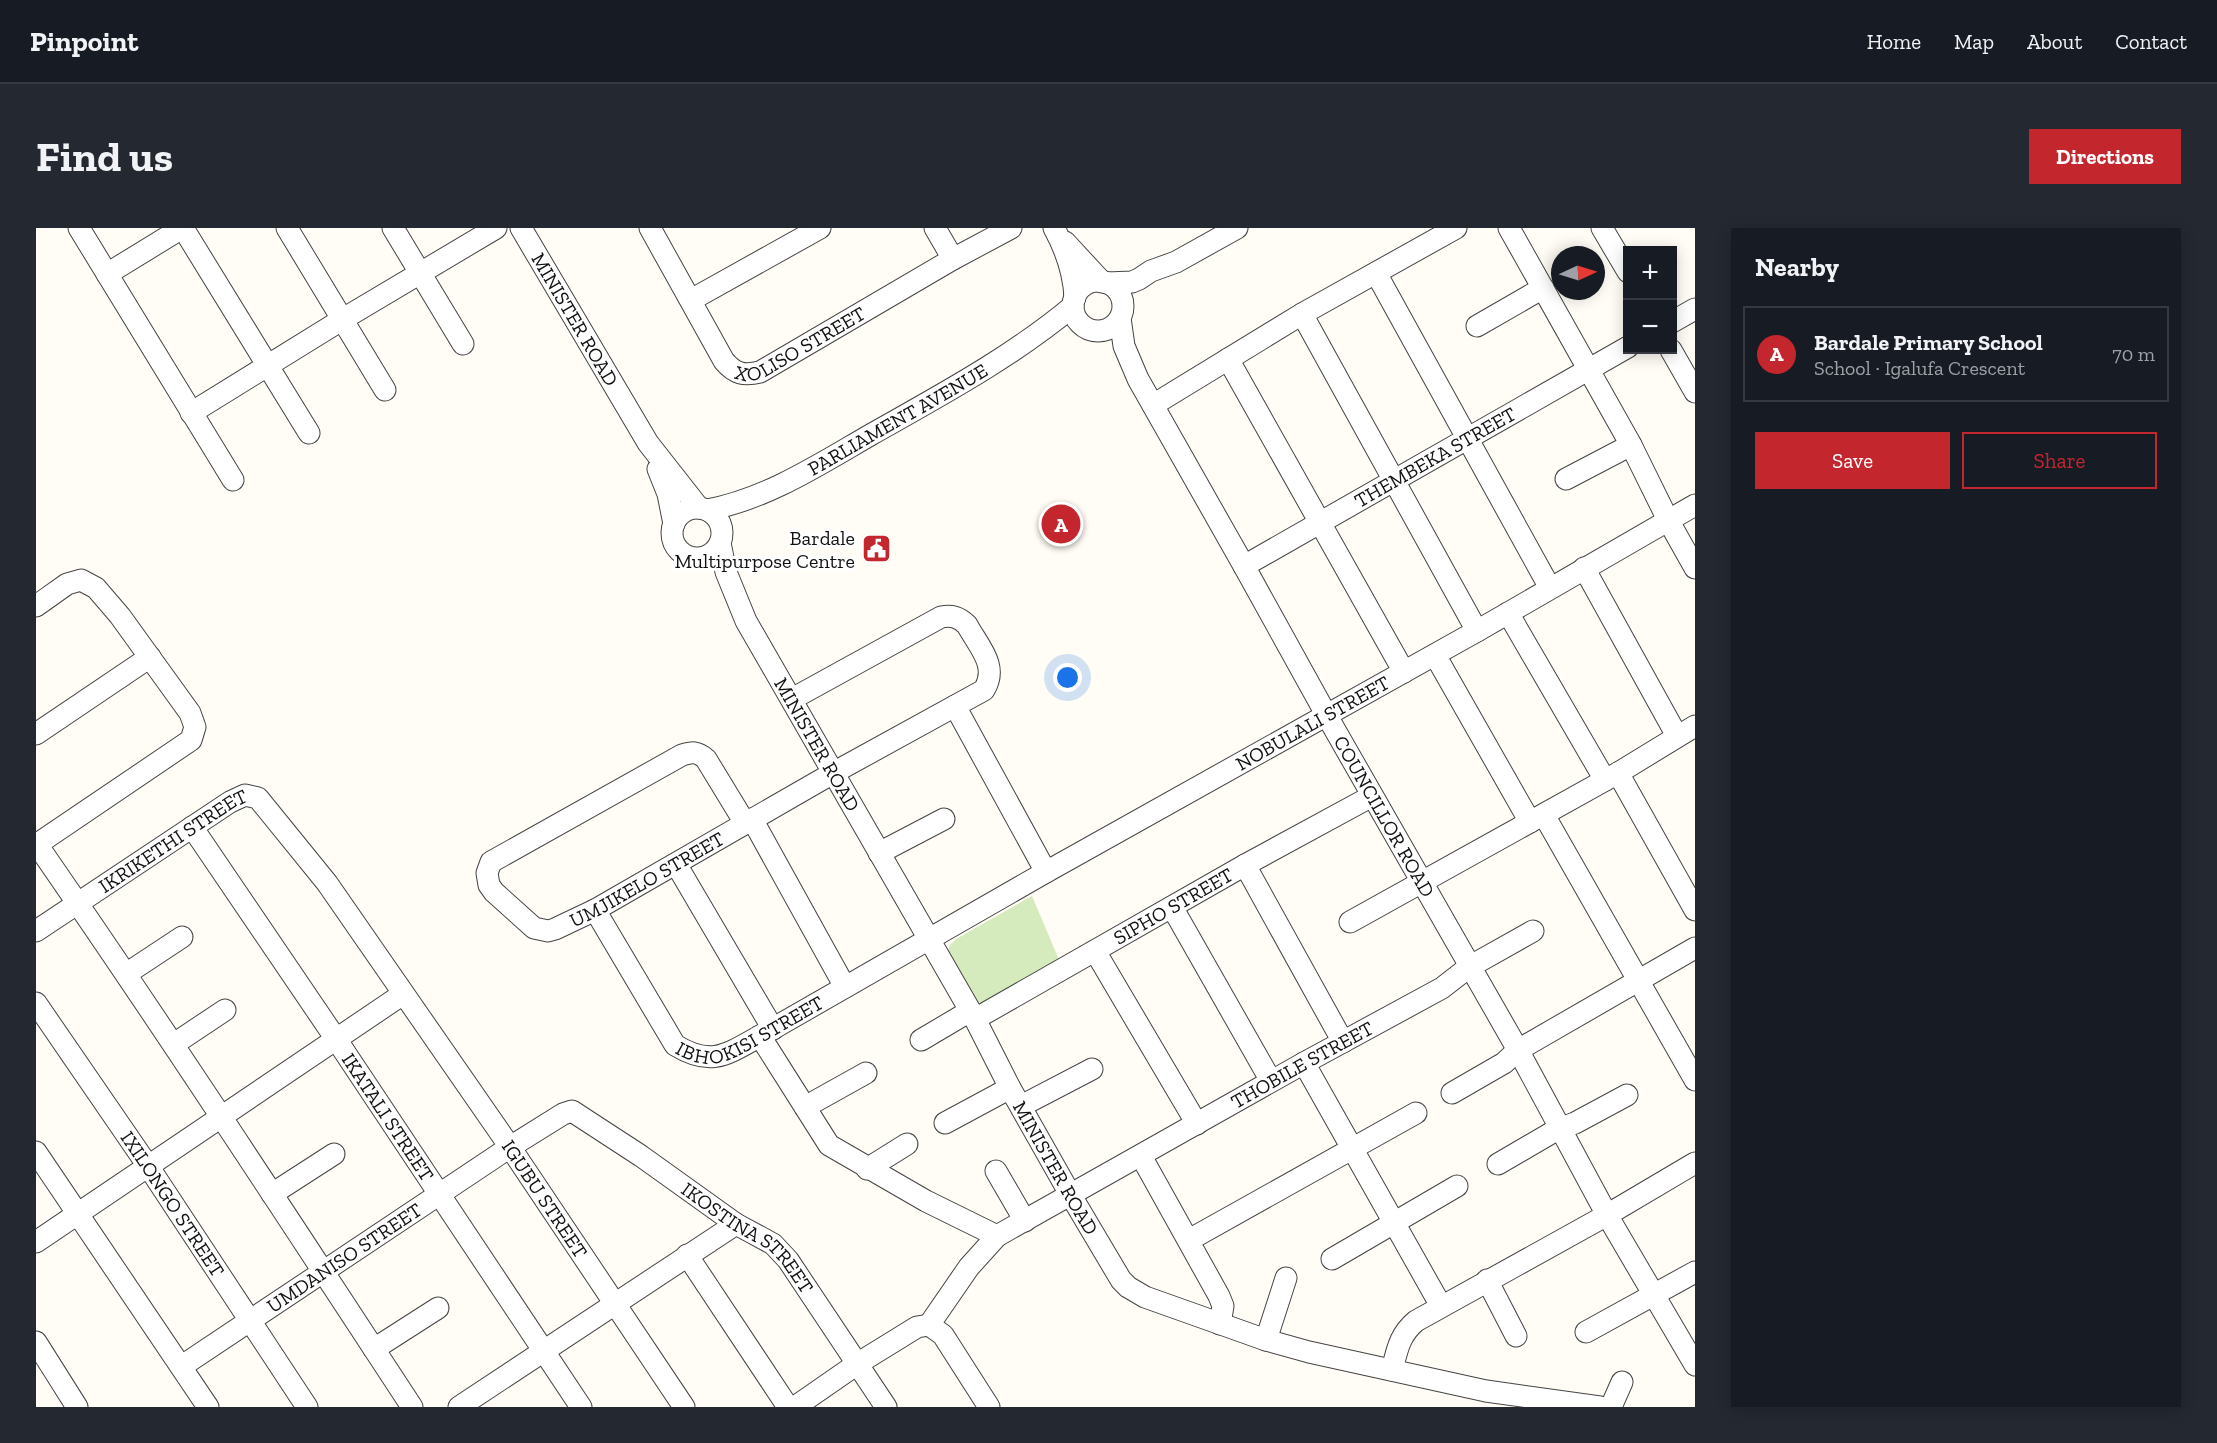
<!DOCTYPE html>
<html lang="en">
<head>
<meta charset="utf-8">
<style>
	body { margin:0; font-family:"Zilla Slab",serif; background:#242831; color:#f1f3f6 }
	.controls { position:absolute; right:18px; top:18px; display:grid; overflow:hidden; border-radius:0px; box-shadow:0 3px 15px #0003 }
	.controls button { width:54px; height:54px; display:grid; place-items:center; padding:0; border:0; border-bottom:2px solid #363941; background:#171b24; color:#f1f3f6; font:30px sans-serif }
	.compass { position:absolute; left:1515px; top:18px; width:54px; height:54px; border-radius:50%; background:#171b24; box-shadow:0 3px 15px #0003; rotate:86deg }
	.you { position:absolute; left:1032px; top:450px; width:21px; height:21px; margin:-15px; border:4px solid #fff; border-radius:50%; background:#1a73e8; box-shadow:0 0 0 9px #1a73e833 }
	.badge { display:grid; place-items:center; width:39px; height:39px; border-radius:50%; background:#c4262e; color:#fff; font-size:20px; font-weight:700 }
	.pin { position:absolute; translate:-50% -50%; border:3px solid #fff; box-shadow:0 2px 6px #0006 }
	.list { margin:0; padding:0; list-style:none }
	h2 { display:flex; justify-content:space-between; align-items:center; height:78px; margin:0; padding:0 24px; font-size:26px }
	h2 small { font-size:20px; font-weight:400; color:#9ea1a6 }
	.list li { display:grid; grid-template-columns:39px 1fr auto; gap:18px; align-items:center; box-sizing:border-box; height:96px; margin:0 12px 12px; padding:0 12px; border:2px solid #363941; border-radius:0px }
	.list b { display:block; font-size:22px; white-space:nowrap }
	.list p { margin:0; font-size:20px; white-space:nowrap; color:#9ea1a6 }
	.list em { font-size:20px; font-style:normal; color:#9ea1a6 }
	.actions { display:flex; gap:12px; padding:18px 24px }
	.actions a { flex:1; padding:14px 0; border:2px solid #c4262e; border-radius:0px; text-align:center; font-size:21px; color:#c4262e }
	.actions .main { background:#c4262e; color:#fff }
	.map { position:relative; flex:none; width:1659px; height:1179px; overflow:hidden; border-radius:0px }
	header { display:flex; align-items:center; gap:36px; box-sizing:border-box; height:84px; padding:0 30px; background:#171b24; border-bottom:2px solid #363941 }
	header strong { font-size:28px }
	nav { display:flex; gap:33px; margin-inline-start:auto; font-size:21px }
	.intro { display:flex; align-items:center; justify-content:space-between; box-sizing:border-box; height:144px; padding:0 36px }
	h1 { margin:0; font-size:42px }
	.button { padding:15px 27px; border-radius:0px; background:#c4262e; color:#fff; font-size:21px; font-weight:700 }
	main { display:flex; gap:36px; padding:0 36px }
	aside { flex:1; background:#171b24; border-radius:0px; box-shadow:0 3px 15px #0003 }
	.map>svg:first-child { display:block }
	.green { fill:#d5ebbd }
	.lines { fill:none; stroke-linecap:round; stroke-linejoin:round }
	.minor-casing { stroke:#444; stroke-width:23 }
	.minor { stroke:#fff; stroke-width:21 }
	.labels { text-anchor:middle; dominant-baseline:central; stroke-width:6; stroke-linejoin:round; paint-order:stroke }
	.street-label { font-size:20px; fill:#111; stroke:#fff }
	.poi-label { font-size:20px; fill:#111; stroke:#fff; text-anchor:end }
</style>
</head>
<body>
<header>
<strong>Pinpoint</strong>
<nav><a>Home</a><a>Map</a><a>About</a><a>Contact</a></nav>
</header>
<div class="intro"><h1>Find us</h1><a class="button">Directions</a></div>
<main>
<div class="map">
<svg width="1659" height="1179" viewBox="0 0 1659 1179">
	<rect width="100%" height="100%" fill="#fffdf5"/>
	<!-- green -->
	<polygon class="green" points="996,668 1024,734 947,775 940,774 912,725 914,717 920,711"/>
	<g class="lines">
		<defs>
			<g id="minor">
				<polyline points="43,0 197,252"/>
				<polyline points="147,0 273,205"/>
				<polyline points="251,0 349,162"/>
				<polyline points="357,0 427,116"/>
				<path id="s1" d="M485 0 612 215 663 280"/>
				<path id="s2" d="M614 0 688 133C699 146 708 148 724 144L917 31 975 0"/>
				<polyline points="899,0 917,31"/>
				<path d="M1018 0C1030 22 1038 46 1039 70"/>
				<polyline points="1473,0 1595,217 1632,292 1659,340"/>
				<polyline points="1566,0 1592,44"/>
				<polyline points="1029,14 1066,54"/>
				<polyline points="1340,45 1514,360"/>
				<polyline points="71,46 146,0"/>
				<circle cx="1062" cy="78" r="25"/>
				<polyline points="1071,55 1096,54 1103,51 1115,43 1140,34 1201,0"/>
				<polyline points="655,72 784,0"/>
				<polyline points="1266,86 1441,403"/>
				<path id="s3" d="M1084 90 1088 118 1102 151 1208 338 1291 488 1482 822 1571 987 1659 1137"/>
				<polyline points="1636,94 1659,81"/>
				<polyline points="1441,98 1507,60"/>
				<polyline points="1635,122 1659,164"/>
				<polyline points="1192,131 1368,444"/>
				<polyline points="1117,177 1266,86 1420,0"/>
				<polyline points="155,185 307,91 460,0"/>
				<polyline points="622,241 632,266 638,296"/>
				<polyline points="1530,251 1595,217"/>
				<circle cx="661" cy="305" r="25"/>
				<path id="s4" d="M671 282C731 271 784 236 836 206 905 167 976 129 1037 78"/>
				<path id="s5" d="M684 315 690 344 710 393 939 791 974 860 1034 966 1085 1052 1092 1059 1109 1069 1230 1112 1273 1124 1450 1163 1564 1179"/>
				<path id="s6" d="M1208 338 1592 119"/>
				<polyline points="1548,340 1641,508"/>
				<polyline points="0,378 31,356 45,352 60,360 84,388 154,485 159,499 155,512 0,617"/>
				<polyline points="1472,385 1569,552"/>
				<polyline points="1399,427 1494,594"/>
				<polyline points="919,478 1010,644"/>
				<polyline points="0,506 114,429"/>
				<polyline points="1582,545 1659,682"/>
				<polyline points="1508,587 1659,852"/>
				<polyline points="716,591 809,759"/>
				<path id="s7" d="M709 595 670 531C661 523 656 524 646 527L455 634 451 645 453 657 458 664 498 700 512 703 519 701 559 682 797 545 948 462C963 438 943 419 931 397 923 389 916 387 905 389L756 471"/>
				<path id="s8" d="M156 599 300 811 545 1179"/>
				<path d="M0 615C129 801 252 990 376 1179"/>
				<polyline points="843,625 908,591"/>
				<polyline points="640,636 737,801"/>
				<polyline points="1209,637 1307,814"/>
				<polyline points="1136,679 1235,853"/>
				<path id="s9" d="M559 682 639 817C675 839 690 827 724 808L1010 644 1441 403 1659 277"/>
				<polyline points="1314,694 1582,545 1659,498"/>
				<path id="s10" d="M0 703 194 574 209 567 222 570 291 655 474 919 648 1179"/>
				<polyline points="1059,723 1161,896"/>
				<polyline points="90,746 146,709"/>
				<path id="s11" d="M0 775 112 938 271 1179"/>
				<path id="s12" d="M939 791 1209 637 1336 568"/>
				<path id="s13" d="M724 808 793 917 890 973 961 1008 1268 835 1406 760 1433 739 1497 703"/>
				<polyline points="885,812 934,783"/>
				<polyline points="138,816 189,782"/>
				<polyline points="1268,835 1405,1078"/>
				<polyline points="1416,865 1468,835 1482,822 1659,720"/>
				<polyline points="985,878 1056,841"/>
				<polyline points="769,879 830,845"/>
				<polyline points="909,895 974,860"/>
				<polyline points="0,924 172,1179"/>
				<polyline points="1105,928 1183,1068 1187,1078 1184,1096"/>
				<polyline points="1462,936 1522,901 1539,895 1591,867"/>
				<polyline points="831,941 871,916"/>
				<polyline points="960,943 989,993"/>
				<polyline points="236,966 298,926"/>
				<polyline points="1153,1012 1380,885"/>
				<polyline points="0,1014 367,766"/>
				<polyline points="651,1027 752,1179"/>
				<polyline points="1296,1031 1421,958"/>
				<polyline points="1451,1052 1480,1108"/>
				<polyline points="893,1097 933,1039 961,1008"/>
				<polyline points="1550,1104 1659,1044"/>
				<polyline points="1230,1112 1250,1050"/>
				<polyline points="0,1114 41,1179"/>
				<polyline points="338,1121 402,1080"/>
				<path id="s14" d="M146 1138 474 919 527 886 536 883 605 928 700 996 737 1016 752 1032 850 1179"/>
				<path d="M1356 1142C1361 1123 1363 1107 1380 1093L1571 987 1659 935"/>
				<polyline points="423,1179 700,996"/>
				<polyline points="759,1179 821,1136 881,1099 893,1097 907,1107 953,1179"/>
				<polyline points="1575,1179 1586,1154"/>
			</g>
		</defs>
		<!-- minor casing -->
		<use href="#minor" class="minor-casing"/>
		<!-- minor -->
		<use href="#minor" class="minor"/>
	</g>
	<!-- icons -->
	<defs>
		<symbol id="civic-square" viewBox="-11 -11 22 22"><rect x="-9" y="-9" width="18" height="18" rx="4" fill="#c4262e" stroke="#fff"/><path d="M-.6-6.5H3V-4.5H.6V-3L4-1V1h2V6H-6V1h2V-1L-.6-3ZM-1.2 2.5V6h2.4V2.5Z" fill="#fff"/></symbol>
	</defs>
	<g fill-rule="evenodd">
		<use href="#civic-square" x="824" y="304" width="33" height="33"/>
	</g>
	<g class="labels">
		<!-- street labels -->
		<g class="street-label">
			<text stroke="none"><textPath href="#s1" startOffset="106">MINISTER ROAD</textPath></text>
			<text stroke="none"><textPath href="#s2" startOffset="240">XOLISO STREET</textPath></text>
			<text stroke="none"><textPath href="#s4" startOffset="212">PARLIAMENT AVENUE</textPath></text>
			<text stroke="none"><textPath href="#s6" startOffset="220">THEMBEKA STREET</textPath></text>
			<text stroke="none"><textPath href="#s9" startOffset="884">NOBULALI STREET</textPath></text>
			<text stroke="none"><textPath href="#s5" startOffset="225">MINISTER ROAD</textPath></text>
			<text stroke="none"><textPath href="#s3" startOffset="566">COUNCILLOR ROAD</textPath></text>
			<text stroke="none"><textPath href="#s10" startOffset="164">IKRIKETHI STREET</textPath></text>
			<text stroke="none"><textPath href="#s7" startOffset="532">UMJIKELO STREET</textPath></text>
			<text stroke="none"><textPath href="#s12" startOffset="228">SIPHO STREET</textPath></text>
			<text stroke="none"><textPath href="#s9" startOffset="240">IBHOKISI STREET</textPath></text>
			<text stroke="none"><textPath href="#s13" startOffset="670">THOBILE STREET</textPath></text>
			<text stroke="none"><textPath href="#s8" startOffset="350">IKATALI STREET</textPath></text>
			<text stroke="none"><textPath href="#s5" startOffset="711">MINISTER ROAD</textPath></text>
			<text stroke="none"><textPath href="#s10" startOffset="756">IGUBU STREET</textPath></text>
			<text stroke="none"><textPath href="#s11" startOffset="243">IXILONGO STREET</textPath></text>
			<text stroke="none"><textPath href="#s14" startOffset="684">IKOSTINA STREET</textPath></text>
			<text stroke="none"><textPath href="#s14" startOffset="195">UMDANISO STREET</textPath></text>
		</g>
		<!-- poi labels -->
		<g class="poi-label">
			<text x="819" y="310">Bardale<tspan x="819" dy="23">Multipurpose Centre</tspan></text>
		</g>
	</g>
</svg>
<div class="controls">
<button>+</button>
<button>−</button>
</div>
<svg class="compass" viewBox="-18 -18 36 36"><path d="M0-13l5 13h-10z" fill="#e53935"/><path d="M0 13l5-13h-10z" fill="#9ea1a6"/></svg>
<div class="you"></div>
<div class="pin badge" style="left:1025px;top:296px">A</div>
</div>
<aside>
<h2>Nearby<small></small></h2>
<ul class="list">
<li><span class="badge">A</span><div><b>Bardale Primary School</b><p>School · Igalufa Crescent</p></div><em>70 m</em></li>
</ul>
<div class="actions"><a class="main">Save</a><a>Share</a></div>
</aside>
</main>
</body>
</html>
